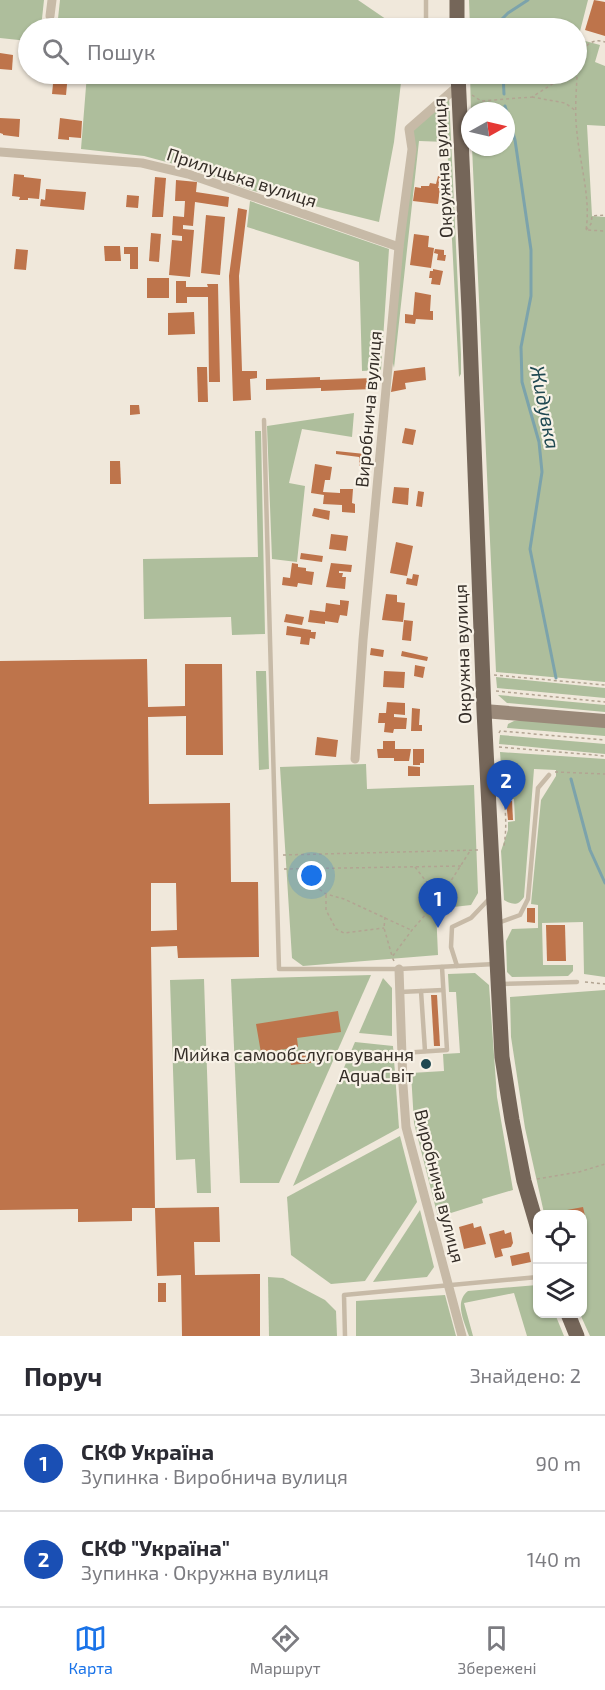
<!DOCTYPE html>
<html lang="uk">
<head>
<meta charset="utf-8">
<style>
	body { margin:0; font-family:"Exo 2",sans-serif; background:#f7f7f7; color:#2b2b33 }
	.controls { position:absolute; right:18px; bottom:18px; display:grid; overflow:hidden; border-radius:12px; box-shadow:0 2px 4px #0004 }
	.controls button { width:54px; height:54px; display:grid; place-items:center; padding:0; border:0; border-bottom:2px solid #e1e1e2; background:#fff; color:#2b2b33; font:30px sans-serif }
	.compass { position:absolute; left:461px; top:102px; width:54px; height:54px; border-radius:50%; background:#fff; box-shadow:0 2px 4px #0004; rotate:82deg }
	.you { position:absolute; left:312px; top:876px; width:21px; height:21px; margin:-15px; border:4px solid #fff; border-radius:50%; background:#1a73e8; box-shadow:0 0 0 9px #1a73e833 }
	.badge { display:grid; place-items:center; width:39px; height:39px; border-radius:50%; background:#1a73e8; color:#fff; font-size:20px; font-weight:700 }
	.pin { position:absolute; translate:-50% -50px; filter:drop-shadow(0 2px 3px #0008) }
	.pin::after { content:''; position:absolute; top:32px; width:21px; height:18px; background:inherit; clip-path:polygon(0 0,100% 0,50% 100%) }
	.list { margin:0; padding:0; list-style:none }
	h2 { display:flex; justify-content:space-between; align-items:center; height:78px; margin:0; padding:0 24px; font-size:26px }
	h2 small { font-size:20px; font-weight:400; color:#7c7c81 }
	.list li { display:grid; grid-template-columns:39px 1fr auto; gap:18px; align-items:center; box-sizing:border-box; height:96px; padding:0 24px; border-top:2px solid #e1e1e2 }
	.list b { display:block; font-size:22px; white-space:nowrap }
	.list p { margin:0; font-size:20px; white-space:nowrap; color:#7c7c81 }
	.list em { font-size:20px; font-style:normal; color:#7c7c81 }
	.icon { flex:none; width:33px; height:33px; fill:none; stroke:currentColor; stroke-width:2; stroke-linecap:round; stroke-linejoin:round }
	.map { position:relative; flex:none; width:605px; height:1336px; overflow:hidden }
	.search { position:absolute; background:#fff; box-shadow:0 2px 4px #0004; left:18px; right:18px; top:18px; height:66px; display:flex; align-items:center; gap:15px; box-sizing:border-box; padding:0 21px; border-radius:33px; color:#7c7c81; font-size:22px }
	.sheet { height:270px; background:#fff }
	nav { display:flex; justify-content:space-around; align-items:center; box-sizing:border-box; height:84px; border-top:2px solid #e1e1e2; background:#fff; font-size:16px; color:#7c7c81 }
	nav a { display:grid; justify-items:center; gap:3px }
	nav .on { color:#1a73e8 }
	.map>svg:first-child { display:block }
	.green { fill:#aebe9c }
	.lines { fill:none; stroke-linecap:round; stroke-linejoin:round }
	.stream { stroke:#7ca3ab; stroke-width:3 }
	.building { fill:#be744b; fill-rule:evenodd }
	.path { stroke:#b2a492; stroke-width:1.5; stroke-dasharray:3 3; stroke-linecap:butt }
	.lane { stroke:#c7baa7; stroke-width:4.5 }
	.street { stroke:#c7baa7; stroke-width:9 }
	.secondary { stroke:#9a8979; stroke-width:14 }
	.primary { stroke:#756659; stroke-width:15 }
	.poi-dot { fill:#204952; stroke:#f8f2e7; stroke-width:2 }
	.labels { text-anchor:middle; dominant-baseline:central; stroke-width:4.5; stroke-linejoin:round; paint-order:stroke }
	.street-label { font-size:18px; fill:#342d27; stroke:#f8f2e7 }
	.poi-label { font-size:18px; fill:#342d27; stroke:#f8f2e7; text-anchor:end }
	.water-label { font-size:20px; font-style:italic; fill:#204952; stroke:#f8f2e7 }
</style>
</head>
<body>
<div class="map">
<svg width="605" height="1336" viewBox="0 0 605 1336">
	<rect width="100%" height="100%" fill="#f0e8db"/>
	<!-- green -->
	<g class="green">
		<polygon points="0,0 44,0 41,28 28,28 28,41 0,38"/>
		<polygon points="60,0 358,0 396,26 396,28 57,28"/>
		<polygon points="469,0 588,0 578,39 600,45 595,62 605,66 605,126 587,125 592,216 605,217 605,682 496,672 472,147 506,147 506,111 471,111 470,74 576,74 576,28 470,28"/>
		<polygon points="87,74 402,74 394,142 379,222 254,191 189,168 144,156 81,149"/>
		<polygon points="449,96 461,354 461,374 459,377 447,142 419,141 394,368 391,355 412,129"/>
		<polygon points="250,201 389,249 381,370 362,371 359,262 247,227"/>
		<polygon points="354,413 352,437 302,429 289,483 305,486 297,562 272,559 267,426"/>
		<polygon points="255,431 261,431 265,634 232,635 231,617 144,619 143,559 258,557"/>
		<polygon points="256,671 266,671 269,769 259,770"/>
		<polygon points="496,677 605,688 605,698 497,688"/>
		<polygon points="498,695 605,705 605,712 507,703"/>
		<polygon points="523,720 605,727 605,736 507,728 508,724 514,721"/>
		<polygon points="500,735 605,744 605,754 499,744"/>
		<path d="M500 752 605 759V977L584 974 583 922 542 923 543 965H573V971L568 976 512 977 507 972 506 941 512 929 538 928V905L531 904 541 800 556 776V770L534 769 524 897C518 906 513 905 504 900L501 851 508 830V822L515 821 514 799H506L502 781Z"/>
		<polygon points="366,764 367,789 474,785 478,893 471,905 436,909 438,955 303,966 292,958 280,767"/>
		<polygon points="475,973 489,985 497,1097 513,1190 482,1199 483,1203 438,1217 414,1123 411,1073 444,1071 443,1054 460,1053 456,992 449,992 448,974"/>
		<polygon points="371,975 279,1183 240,1183 231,979"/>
		<polygon points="383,978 392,988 392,1036 359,1033"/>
		<polygon points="204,979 211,1193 197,1193 195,1159 176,1160 170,980"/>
		<polygon points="605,990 605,1336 590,1336 580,1314 582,1314 582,1214 544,1213 525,1128 511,1037 510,997"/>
		<polygon points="355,1042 393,1046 399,1128 293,1186"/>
		<polygon points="400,1136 417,1202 365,1281 331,1284 291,1255 287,1197"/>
		<polygon points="420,1210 434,1267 427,1277 373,1282"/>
		<polygon points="268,1277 283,1278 325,1300 336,1311 337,1336 269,1336"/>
		<path d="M537 1285 538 1314H555L564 1336H527L514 1293 464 1303 473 1336H469C464 1321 454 1302 468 1291Z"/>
		<polygon points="445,1295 456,1336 356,1336 356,1301"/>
	</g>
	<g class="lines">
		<!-- stream -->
		<g class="stream">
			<polyline points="501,28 501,20 508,13 528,0"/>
			<polyline points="503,74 504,94"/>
			<polyline points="505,106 515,140 531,250 531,296 521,347 522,382 539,442 542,472 530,549 556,678"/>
			<polyline points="571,779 590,850 605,883"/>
		</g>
	</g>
	<!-- building -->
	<g class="building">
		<polygon points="594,0 605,2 605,36 585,30"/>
		<polygon points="0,53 13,55 12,70 0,69"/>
		<polygon points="54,74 68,74 66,95 52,94"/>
		<polygon points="0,118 20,119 19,137 3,135 3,134 0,133"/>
		<polygon points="60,118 82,121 81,138 69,137 69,140 58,139"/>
		<polygon points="14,174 24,175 24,177 41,179 39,199 28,198 28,200 19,200 20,197 12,196"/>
		<polygon points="438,176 449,177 450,203 443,203 442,184 439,184 438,188 440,188 438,204 413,201 415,187 421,188 421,186 429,186 430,183 436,184"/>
		<polygon points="155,177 166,178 163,217 152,217"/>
		<polygon points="176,180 197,182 196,192 229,197 228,207 195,202 193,226 183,225 183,229 194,230 190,277 169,275 172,240 182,241 182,236 172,235 173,216 184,217 185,201 175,201"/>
		<polygon points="46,189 86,192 84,210 40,206 41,199 45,200"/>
		<polygon points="127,195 139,196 138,208 126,207"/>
		<polygon points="238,208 247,210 239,276 242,371 257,371 257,378 250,379 251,400 233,401 229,276"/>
		<polygon points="206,215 225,217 220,275 201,273"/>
		<polygon points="151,233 161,234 159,262 149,261"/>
		<polygon points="414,234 429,236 428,247 434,248 431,268 410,265"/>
		<polygon points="104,246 120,246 121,261 105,261"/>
		<polygon points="124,247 138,247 138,269 130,269 130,254 124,254"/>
		<polygon points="16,249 28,250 26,270 14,269"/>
		<polygon points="435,249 444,250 444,255 446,255 445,261 437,260 438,254 434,253"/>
		<polygon points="433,269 443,271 440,285 431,284 432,278 429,278 430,271 433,271"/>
		<rect x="147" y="278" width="22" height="20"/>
		<polygon points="176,281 186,281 186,287 208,287 207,284 218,284 220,382 209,382 208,297 187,297 187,303 176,303"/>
		<polygon points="415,292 431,295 430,311 433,311 433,320 416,319 415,324 405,323 405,314 413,315"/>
		<polygon points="194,312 195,334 168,335 168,313"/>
		<polygon points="197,367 207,367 208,402 198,402"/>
		<polygon points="425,367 426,380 405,383 406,389 391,392 394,371"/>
		<polygon points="320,377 320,380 373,378 373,389 321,391 321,388 266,390 266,379"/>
		<polygon points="130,405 139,405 140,414 130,415"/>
		<polygon points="405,428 416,430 413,445 402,443"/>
		<polygon points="336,451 365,454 364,467 359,466 359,457 336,454"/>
		<polygon points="110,461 120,461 121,484 110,484"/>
		<polygon points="315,464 332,467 330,480 325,480 323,492 340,493 340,489 353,489 352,503 355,504 355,513 342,512 342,505 323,504 324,495 311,493"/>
		<polygon points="394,487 409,488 408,505 392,503"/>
		<polygon points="418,491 424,492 422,507 416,506"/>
		<polygon points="314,508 330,511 329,520 312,516"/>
		<polygon points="331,534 348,536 346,551 329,549"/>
		<polygon points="396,542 413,546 407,576 390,573"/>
		<polygon points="301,553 323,556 322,562 300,559"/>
		<polygon points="292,563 298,564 298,567 306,568 306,571 314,572 312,585 298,583 297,587 282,585 283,577 290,578"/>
		<polygon points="331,563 352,565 351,572 339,571 339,573 343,573 342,577 346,577 345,589 326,587"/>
		<polygon points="413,574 419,575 417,586 406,584 407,578 412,579"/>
		<polygon points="386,594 397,595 397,602 405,603 403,622 382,620"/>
		<polygon points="340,600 349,601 347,616 340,615 338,623 325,621 325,624 308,622 310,610 325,612 326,603 340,605"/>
		<polygon points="286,614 304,617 302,625 284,622"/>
		<polygon points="404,620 413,621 411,641 402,640"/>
		<polygon points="287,626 311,630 311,632 316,632 315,639 310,638 309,645 300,644 301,637 286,635"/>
		<polygon points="371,648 384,650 383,657 370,655"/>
		<polygon points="402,651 428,657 427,661 401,656"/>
		<path d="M147 659 148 707 185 706V664H222L223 755H186V716L148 717 149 804 230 803 231 882H258L259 957 178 958 177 946 151 947 155 1208 219 1207 220 1242H194L195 1275 260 1274V1336H182L181 1275 157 1276 155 1208H132V1221L78 1222V1209L0 1210V661ZM151 883H176L177 930 151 931Z"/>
		<polygon points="415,665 425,667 423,678 414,676"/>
		<polygon points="384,671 405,672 404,688 383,687"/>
		<polygon points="387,702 405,703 405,715 394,714 394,717 407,718 406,729 394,729 393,733 384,732 385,723 378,723 379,713 386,713"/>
		<polygon points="412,708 420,709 419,725 422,725 422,731 411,731"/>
		<polygon points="317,737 338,740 336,757 315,755"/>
		<polygon points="383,741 395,741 395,749 411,749 409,761 394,761 394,758 378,758 377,749 383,749"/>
		<polygon points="413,749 424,749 424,763 420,763 420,765 413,765"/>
		<polygon points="408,766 420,767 420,776 408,776"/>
		<polygon points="506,801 512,801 513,820 508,820"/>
		<polygon points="527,908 535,908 535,923 527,922"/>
		<polygon points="546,925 565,925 566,961 547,961"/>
		<polygon points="431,995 437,995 440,1046 434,1046"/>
		<polygon points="338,1011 341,1032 297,1038 298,1047 261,1053 256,1024"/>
		<polygon points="318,1050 319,1062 291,1065 289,1053"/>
		<polygon points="583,1207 585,1216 582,1216 582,1214 568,1214 567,1210"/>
		<polygon points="473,1223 474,1228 481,1226 486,1244 464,1249 459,1227"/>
		<polygon points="504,1230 505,1234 511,1232 513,1243 511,1247 501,1249 503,1256 495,1258 489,1234"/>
		<polygon points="529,1252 531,1262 512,1266 510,1256"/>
		<rect x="158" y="1283" width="8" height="19"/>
	</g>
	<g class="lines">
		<!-- path -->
		<g class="path">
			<path d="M578 59C577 83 574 109 577 133 580 164 591 199 586 230L605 231"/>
			<path d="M576 60C584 49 589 37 605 42"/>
			<polyline points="472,95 481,101 532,97 554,83 562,74"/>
			<polyline points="532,97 565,103 576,111"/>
			<polyline points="586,230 591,224 592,216 605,215"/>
			<polyline points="494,675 605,685"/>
			<polyline points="496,691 605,702"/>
			<polyline points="499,733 500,731 605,740"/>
			<polyline points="499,747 605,756"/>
			<polyline points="555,772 605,774"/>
			<path d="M502 789C506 808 507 827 504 846"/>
			<polyline points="283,855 479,850"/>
			<polyline points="415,867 439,898"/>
			<polyline points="284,869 461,866"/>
			<polyline points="306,870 316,887 326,894 344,899 411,930"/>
			<polyline points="326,895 326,910 336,929 344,933 384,928"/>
			<polyline points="385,917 384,928 392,956"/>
			<polyline points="394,961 392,957 412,930 440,898 470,851"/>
			<polyline points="585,982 605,984"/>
			<polyline points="537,1179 579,1172 605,1164"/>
		</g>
		<!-- lane -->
		<g class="lane">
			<polyline points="426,0 426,21 434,28"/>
			<polyline points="264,420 279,969 399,969 457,966"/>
			<polyline points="490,898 471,918 452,927 451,947 457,966 495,964"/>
			<polyline points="498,923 520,915 528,899 538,788 549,775"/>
			<polyline points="501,984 577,982"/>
			<polyline points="421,991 425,1051"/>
			<polyline points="400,992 443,990"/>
			<polyline points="402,1053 447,1050 442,967"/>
			<polyline points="345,1336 344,1295 538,1277"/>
		</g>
		<!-- street -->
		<g class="street">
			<polyline points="50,16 52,0"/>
			<polyline points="0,152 142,163 188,174 399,247"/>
			<polyline points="355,759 363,640 399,247 412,149 409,129 458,86"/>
			<polyline points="399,969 403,1085 406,1127 462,1336"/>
		</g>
		<!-- secondary -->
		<polyline class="secondary" points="484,711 605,721"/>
		<!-- primary -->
		<g class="primary">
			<polyline points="457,28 457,0"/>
			<polyline points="458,74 469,311 484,711 502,1057 512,1120 524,1181 538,1229"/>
			<polyline points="568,1314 577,1336"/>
		</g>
	</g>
	<!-- markers -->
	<circle class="poi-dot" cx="426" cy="1064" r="6"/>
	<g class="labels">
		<!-- street labels -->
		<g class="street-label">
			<text transform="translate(442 168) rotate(-93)">Окружна вулиця</text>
			<text transform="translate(242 177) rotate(18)">Прилуцька вулиця</text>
			<text transform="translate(368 409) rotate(-85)">Виробнича вулиця</text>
			<text transform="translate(462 654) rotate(-92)">Окружна вулиця</text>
			<text transform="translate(440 1186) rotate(76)">Виробнича вулиця</text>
		</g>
		<!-- poi labels -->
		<g class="poi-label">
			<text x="414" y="1054">Мийка самообслуговування<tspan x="414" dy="21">AquaСвіт</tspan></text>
		</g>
		<!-- water labels -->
		<g class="water-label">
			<text transform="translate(546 407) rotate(79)">Жидувка</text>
		</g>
	</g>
</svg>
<div class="controls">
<button><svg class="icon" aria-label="locate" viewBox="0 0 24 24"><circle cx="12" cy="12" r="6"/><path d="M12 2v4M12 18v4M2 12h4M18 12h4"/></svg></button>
<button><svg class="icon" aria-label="layers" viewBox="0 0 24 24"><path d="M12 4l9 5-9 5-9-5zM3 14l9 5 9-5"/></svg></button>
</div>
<svg class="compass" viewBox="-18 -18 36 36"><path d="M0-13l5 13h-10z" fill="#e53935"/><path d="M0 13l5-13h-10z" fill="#7c7c81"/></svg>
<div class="you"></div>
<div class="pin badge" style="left:438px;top:928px;background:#1a4fb4">1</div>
<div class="pin badge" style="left:506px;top:810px;background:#1a4fb4">2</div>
<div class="search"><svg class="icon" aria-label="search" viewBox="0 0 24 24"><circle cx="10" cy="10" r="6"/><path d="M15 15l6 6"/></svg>Пошук</div>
</div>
<section class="sheet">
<h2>Поруч<small>Знайдено: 2</small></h2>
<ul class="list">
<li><span class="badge" style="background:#1a4fb4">1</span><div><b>СКФ Україна</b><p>Зупинка · Виробнича вулиця</p></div><em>90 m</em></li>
<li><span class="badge" style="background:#1a4fb4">2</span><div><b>СКФ &quot;Україна&quot;</b><p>Зупинка · Окружна вулиця</p></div><em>140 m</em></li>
</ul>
</section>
<nav>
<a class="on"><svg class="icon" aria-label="map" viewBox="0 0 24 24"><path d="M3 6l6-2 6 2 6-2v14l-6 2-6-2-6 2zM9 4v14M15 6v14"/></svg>Карта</a>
<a><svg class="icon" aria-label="directions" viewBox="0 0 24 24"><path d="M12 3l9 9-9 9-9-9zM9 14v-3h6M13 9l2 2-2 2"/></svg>Маршрут</a>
<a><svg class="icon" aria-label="saved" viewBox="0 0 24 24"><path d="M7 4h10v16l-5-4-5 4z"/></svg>Збережені</a>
</nav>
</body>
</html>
